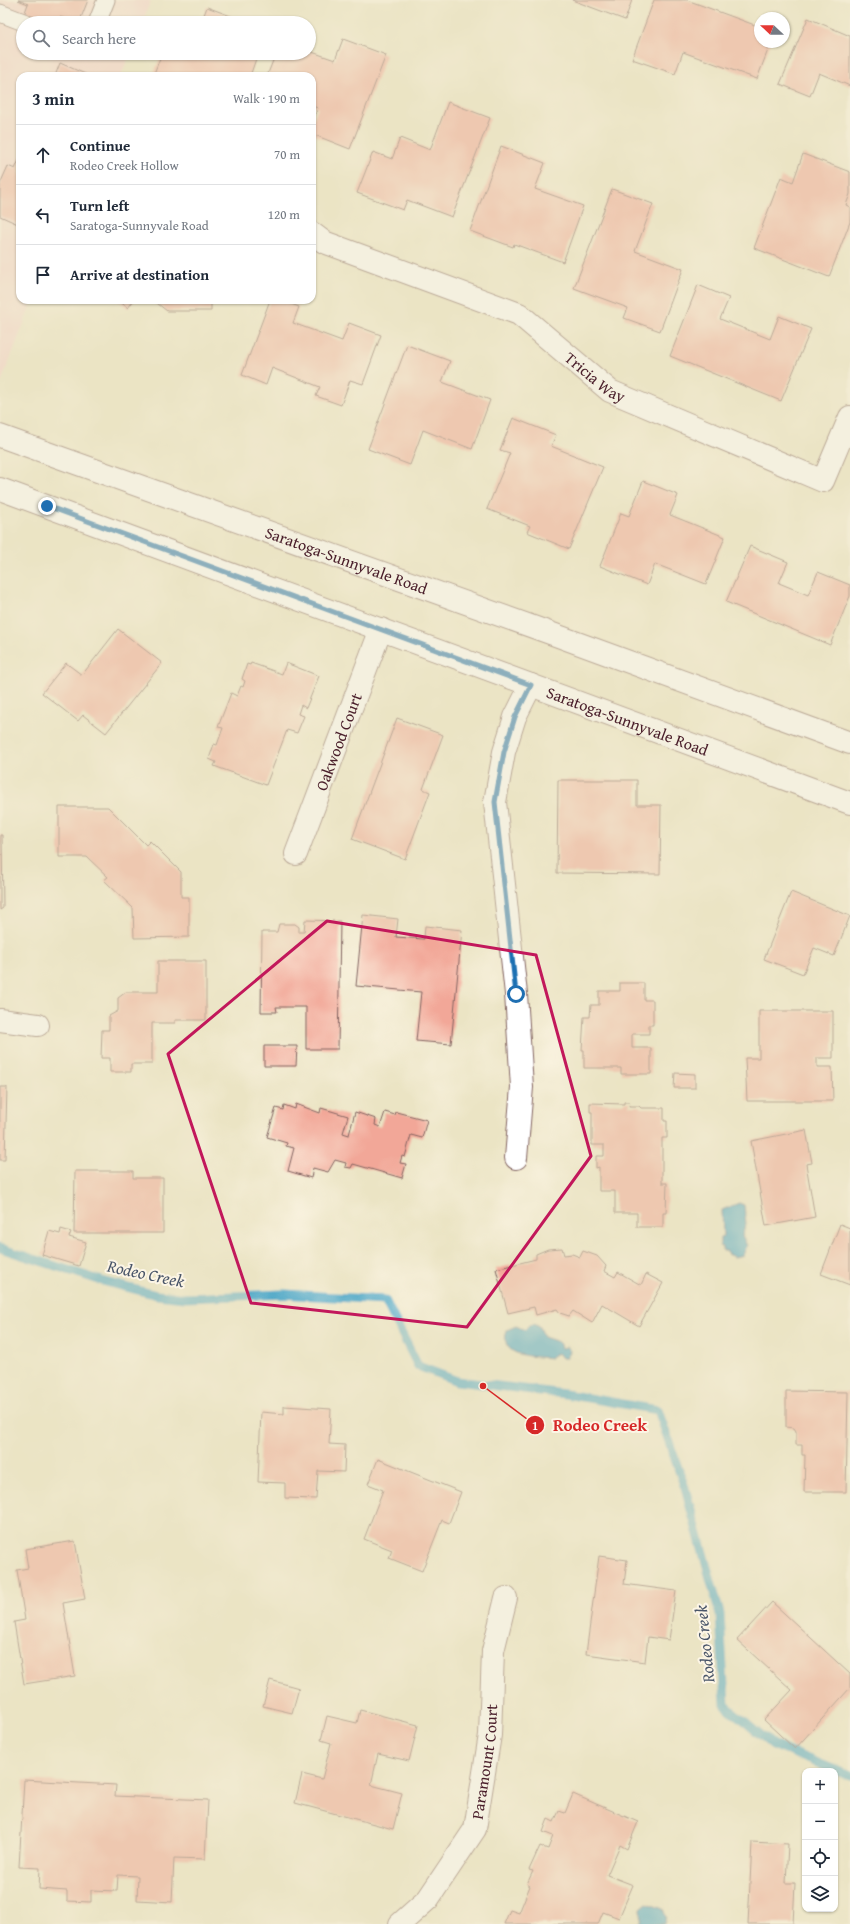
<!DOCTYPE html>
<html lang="en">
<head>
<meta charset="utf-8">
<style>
	body { margin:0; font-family:"Gentium Book Plus",serif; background:#f6f6f7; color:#1f2937 }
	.controls { position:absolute; right:12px; bottom:12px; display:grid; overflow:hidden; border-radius:8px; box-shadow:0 1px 3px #0004 }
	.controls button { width:36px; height:36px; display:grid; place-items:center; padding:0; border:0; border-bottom:1px solid #e0e1e3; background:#fff; color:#1f2937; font:20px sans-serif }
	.compass { position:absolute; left:754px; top:12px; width:36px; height:36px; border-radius:50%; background:#fff; box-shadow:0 1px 3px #0004; rotate:292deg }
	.stop { position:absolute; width:12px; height:12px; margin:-9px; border:3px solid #1f6fb2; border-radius:50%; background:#fff }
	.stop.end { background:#1f6fb2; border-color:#fff; box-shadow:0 1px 4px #0008 }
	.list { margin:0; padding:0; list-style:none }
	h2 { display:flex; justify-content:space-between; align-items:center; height:52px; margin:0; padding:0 16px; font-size:17px }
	h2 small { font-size:13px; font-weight:400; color:#747a83 }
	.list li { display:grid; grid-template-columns:26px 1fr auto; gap:12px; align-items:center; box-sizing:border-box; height:60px; padding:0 16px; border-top:1px solid #e0e1e3 }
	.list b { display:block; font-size:15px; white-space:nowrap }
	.list p { margin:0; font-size:13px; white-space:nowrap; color:#747a83 }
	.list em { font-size:13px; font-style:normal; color:#747a83 }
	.icon { flex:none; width:22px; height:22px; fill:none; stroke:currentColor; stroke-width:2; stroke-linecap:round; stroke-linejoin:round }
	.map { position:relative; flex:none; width:850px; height:1924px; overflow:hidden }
	.search { position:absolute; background:#fff; box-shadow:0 1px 3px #0004; left:16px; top:16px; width:300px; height:44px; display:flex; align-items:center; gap:10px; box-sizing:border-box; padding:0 14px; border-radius:22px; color:#747a83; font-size:15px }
	.panel { position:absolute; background:#fff; box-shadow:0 1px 3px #0004; left:16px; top:72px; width:300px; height:232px; border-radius:12px }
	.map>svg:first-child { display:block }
	.built { fill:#f7d0cc }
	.water { fill:#48a6c7; stroke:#496279 }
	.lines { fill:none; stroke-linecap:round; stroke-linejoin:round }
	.stream { stroke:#48a6c7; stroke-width:9 }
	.building { fill:#f2a798 }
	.service-casing { stroke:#826461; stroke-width:19 }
	.minor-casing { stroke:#826461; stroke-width:24 }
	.primary-casing { stroke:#826461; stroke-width:24 }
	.service { stroke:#fff; stroke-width:17 }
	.minor { stroke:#fff; stroke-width:22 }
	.primary { stroke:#fff; stroke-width:22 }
	.route { stroke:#1f6fb2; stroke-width:5 }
	.marked { fill:none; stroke:#c2185b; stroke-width:3; stroke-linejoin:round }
	.labels { text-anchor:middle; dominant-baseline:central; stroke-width:4; stroke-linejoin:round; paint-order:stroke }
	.street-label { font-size:16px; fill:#4a1f2b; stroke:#fcf5e5 }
	.water-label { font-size:17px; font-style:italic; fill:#495569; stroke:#fcf5e5 }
	.leader { fill:none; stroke:#d62828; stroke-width:1.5 }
	.callout-dot { fill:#d62828; stroke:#fcf5e5; stroke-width:1.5 }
	.mark-label { font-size:12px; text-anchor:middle; font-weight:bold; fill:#fff }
	.callout-label { font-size:17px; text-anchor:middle; font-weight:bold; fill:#d62828; stroke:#fcf5e5; stroke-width:4; stroke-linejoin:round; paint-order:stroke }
</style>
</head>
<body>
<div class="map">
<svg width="850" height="1924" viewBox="0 0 850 1924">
	<rect width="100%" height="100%" fill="#fcf5e5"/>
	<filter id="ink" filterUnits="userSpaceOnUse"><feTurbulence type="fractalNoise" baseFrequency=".025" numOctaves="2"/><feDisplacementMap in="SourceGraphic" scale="8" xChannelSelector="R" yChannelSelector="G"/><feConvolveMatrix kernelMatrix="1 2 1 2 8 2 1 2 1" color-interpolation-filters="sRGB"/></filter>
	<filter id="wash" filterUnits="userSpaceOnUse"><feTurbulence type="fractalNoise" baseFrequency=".012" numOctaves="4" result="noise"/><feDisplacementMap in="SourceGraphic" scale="16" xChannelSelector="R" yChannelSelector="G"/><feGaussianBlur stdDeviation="0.9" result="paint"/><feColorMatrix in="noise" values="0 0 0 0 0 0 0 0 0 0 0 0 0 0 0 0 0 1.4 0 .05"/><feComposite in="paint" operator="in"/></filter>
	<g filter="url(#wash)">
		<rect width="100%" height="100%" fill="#ebe4c4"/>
		<!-- built -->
		<polygon class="built" points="0,0 151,0 142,23 23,23 23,53 130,53 121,76 20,76 20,300 33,300 0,385"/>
		<!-- water -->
		<g class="water">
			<polygon points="739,1203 744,1205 746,1224 742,1235 747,1246 743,1255 734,1257 727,1254 727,1251 723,1251 723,1247 720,1246 720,1237 723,1236 722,1210"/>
			<path d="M533 1324 540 1327 544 1337 559 1342 561 1348 567 1347 570 1351 567 1358H562L558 1353 551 1358C532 1356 498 1358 507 1330L516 1326 525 1330 529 1325Z"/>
			<polygon points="647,1903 663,1909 666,1917 664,1924 638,1924 642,1919 641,1908"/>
		</g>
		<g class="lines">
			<!-- stream -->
			<polyline class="stream" points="0,1248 102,1281 157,1295 185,1298 284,1294 385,1300 418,1366 457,1381 565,1394 658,1410 685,1488 720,1614 725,1705 773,1745 850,1776"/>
		</g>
		<g id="blocks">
			<!-- building -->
			<g class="building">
				<polygon points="18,0 88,0 79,23 60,17 58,23 45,23 24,15 28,4"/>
				<polygon points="572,0 632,0 625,20"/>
				<polygon points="654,0 687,0 760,27 760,42 771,42 757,79 683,52 675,74 632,59"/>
				<polygon points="207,7 249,23 201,23"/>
				<polygon points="808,18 850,36 850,86 819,73 810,96 780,84"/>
				<polygon points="343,39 386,55 350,149 312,134 312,122 318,108 312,106 312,76 267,76 276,53 309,53 309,51 335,60"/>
				<polygon points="162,53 258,53 250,76 153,76"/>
				<polygon points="60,63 90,76 55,76"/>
				<polygon points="448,102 490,118 452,217 407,200 403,210 357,193 373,152 392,159 400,138 430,150"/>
				<polygon points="501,146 545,163 535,189 583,206 563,262 514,244 513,247 470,231"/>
				<polygon points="803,154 850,172 850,194 846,205 850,207 850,222 829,277 754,248 781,177 793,182"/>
				<polygon points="20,158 20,225 0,216 0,184 8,166 15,169"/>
				<polygon points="612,189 653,204 635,251 683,269 660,331 624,318 628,308 574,288"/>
				<polygon points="698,285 729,298 720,319 770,339 779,316 811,329 781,401 670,356"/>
				<polygon points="118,300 134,300 128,308"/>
				<polygon points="153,300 211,300 211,311 167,311"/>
				<polygon points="270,300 281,300 299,307 293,323 342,341 349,323 381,335 363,384 350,380 341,405 316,396 320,387 272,368 266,385 242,375"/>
				<polygon points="407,345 450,361 442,382 490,400 472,449 423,430 410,465 368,449"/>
				<polygon points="513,418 556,435 551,446 603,467 569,549 527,532 530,526 487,509 510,453 500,450"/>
				<polygon points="643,481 678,495 670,515 725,537 706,584 655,564 647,585 600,566 621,513 629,516"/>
				<polygon points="750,546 788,562 779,583 808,595 818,572 850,585 850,596 830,645 726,602"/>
				<polygon points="118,629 162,663 106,733 83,715 78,721 42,693 66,663 82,675"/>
				<polygon points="251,663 282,674 286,663 319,676 306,708 301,705 298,714 304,716 297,733 287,730 266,785 214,766 216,762 209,759 214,744 217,745 223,728 218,727 231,693 237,696 241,686 243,687 245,681 242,679 247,664 250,665"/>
				<polygon points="397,718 443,735 423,789 430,792 405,859 352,839"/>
				<polygon points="558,780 637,780 637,805 661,805 660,874 557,873"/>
				<polygon points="59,807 108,807 146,845 150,841 181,872 181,897 189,897 189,937 134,938 133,908 104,880 108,877 87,857 59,857"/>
				<polygon points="0,835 2,835 3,908 0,910"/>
				<polygon points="791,892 850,916 834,956 814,948 803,974 764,959"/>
				<polygon points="363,915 398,919 396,937 424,939 425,926 462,930 451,1044 416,1041 421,992 356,986"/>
				<polygon points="305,920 340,921 338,1049 306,1049 306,1007 276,1007 277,1012 261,1012 262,932 277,932 279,924 295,924 299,927 299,932 304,932"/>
				<polygon points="158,961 206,961 206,1020 175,1020 175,1023 152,1023 152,1064 131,1064 131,1072 110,1072 110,1058 101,1058 102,1030 109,1030 109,1016 118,1011 118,998 126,992 158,992"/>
				<polygon points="620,983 644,983 644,1000 653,1000 653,1025 649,1025 649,1034 632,1034 632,1048 651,1048 651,1074 621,1074 621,1068 584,1068 584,1050 582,1050 584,1017 590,1017 591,1005 599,1005 599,991 620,991"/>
				<polygon points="759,1011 833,1011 833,1058 817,1058 817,1067 832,1067 833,1101 747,1101 745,1058 759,1058"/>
				<polygon points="264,1046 297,1046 296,1066 264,1066"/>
				<polygon points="675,1073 695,1074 695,1088 674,1088"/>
				<polygon points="0,1087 7,1087 5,1160 0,1160"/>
				<polygon points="624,1102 630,1102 629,1106 639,1106 641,1108 664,1108 664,1121 667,1121 667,1138 662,1138 662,1183 667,1183 666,1213 663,1213 663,1227 637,1227 637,1213 615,1213 615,1191 599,1191 599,1167 596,1168 596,1156 604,1156 604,1145 592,1145 592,1112 590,1112 590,1103 624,1104"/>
				<polygon points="296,1104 320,1113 321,1108 348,1116 343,1133 349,1135 355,1112 376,1119 375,1125 380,1127 385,1112 395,1115 396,1112 427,1120 422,1138 411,1135 405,1157 402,1156 400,1163 406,1164 402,1178 353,1164 351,1168 345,1167 346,1163 335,1160 328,1172 313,1168 311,1178 288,1171 294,1148 286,1146 287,1143 267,1137 276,1108 283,1110 284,1105 295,1109"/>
				<polygon points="806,1130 812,1163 806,1164 815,1217 766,1226 751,1141"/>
				<polygon points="75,1171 133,1171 133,1178 163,1178 163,1233 74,1233"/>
				<polygon points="840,1224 850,1228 850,1285 821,1274"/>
				<polygon points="61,1229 71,1232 69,1237 86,1242 79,1266 42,1255 49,1231 60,1234"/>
				<polygon points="562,1248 564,1255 572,1254 580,1257 583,1251 597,1256 606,1266 604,1271 615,1277 618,1272 641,1285 646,1274 663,1283 639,1326 602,1304 592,1323 573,1311 569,1316 560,1313 557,1309 536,1315 534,1307 508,1313 496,1269 536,1259 536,1254 548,1249"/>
				<polygon points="786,1391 848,1392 846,1492 804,1492 805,1455 802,1455 802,1445 796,1445 796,1431 794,1428 786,1427"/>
				<polygon points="284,1406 331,1409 329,1444 345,1445 344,1472 318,1471 316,1499 285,1498 285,1483 258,1482 261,1412 284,1414"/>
				<polygon points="378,1459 461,1492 449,1523 442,1520 422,1571 389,1558 392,1550 364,1539 383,1490 368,1484"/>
				<polygon points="75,1541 85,1599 63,1603 75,1676 24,1684 14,1622 25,1620 17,1570 28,1568 25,1549"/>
				<polygon points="599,1556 627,1560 624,1584 676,1591 669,1640 648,1637 645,1662 586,1654"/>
				<polygon points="772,1602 850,1674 850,1688 795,1749 764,1720 792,1690 737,1640"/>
				<polygon points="270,1680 299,1688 292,1713 263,1706"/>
				<polygon points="360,1710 418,1725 409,1761 378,1754 371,1785 402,1793 393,1829 295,1803 302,1774 322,1779 331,1743 321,1740 327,1716 357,1723"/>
				<polygon points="24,1780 116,1785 115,1796 208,1800 205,1859 174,1858 172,1902 137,1900 138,1876 118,1875 117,1891 91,1890 91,1902 67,1901 67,1891 39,1889 40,1868 19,1867"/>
				<polygon points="573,1794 638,1822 627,1849 620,1845 607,1875 633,1885 619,1918 603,1912 598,1924 504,1924 510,1910 519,1913 530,1886 527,1884 533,1871 529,1870 540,1846 548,1849 553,1836 543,1832 548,1819 554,1822 559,1811 565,1813"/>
				<polygon points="752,1842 788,1844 786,1883 795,1883 793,1924 748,1924"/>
			</g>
		</g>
	</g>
	<g filter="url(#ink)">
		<use href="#blocks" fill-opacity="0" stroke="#826461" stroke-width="1"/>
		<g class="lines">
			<defs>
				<g id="service">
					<polyline points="0,13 26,23"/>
					<polyline points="97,23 106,0"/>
				</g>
				<g id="minor">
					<path id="s1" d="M312 233 324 242 519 314 610 391 823 481 850 417"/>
					<path id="s2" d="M296 854 381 629"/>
					<polyline points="0,1020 38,1025"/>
					<polyline points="516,1158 522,1087 516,994 495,802 504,752 515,717 531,685"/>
					<path id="s3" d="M400 1924 428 1899 475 1829 490 1735 493 1651 506 1598"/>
				</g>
				<g id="primary">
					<path id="s4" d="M0 436 550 633 850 743"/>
					<path id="s5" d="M0 489 850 803"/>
				</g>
			</defs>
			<!-- service casing -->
			<use href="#service" class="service-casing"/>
			<!-- minor casing -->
			<use href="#minor" class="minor-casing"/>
			<!-- primary casing -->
			<use href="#primary" class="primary-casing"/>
			<!-- service -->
			<use href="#service" class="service"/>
			<!-- minor -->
			<use href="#minor" class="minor"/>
			<!-- primary -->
			<use href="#primary" class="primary"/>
		</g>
	</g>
	<g class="lines" filter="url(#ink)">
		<!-- route -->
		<polyline class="route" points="47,506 531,685 515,717 504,752 495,802 516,994"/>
	</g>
	<!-- marked area -->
	<path d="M0 0H850V1924H0ZM327 921 536 955 591 1156 467 1327 251 1303 168 1054Z" fill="#ebe4c4" fill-opacity=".55" fill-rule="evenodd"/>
	<path class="marked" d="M327 921 536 955 591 1156 467 1327 251 1303 168 1054Z"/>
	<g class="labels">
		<!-- street labels -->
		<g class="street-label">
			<text stroke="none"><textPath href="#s1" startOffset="322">Tricia Way</textPath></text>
			<text stroke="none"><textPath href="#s4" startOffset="368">Saratoga-Sunnyvale Road</textPath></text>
			<text stroke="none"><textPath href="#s5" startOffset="669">Saratoga-Sunnyvale Road</textPath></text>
			<text stroke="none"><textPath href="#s2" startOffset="120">Oakwood Court</textPath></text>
			<text stroke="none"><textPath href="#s3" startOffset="190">Paramount Court</textPath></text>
		</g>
		<!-- water labels -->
		<g class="water-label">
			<text transform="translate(146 1273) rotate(12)">Rodeo Creek</text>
			<text transform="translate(704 1644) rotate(-96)">Rodeo Creek</text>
		</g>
	</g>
	<!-- callouts -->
	<path class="leader" d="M483 1386L535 1425"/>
	<g class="callout-dot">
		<circle cx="483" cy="1386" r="4"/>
		<circle cx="535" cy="1425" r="10"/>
	</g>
	<g class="mark-label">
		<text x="535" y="1430">1</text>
	</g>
	<g class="callout-label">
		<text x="600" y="1431">Rodeo Creek</text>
	</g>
</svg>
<div class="controls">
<button>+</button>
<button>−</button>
<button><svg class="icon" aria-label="locate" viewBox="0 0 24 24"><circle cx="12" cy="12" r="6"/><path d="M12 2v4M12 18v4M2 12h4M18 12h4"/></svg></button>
<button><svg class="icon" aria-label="layers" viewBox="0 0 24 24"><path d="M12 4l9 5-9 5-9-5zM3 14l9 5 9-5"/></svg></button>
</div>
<svg class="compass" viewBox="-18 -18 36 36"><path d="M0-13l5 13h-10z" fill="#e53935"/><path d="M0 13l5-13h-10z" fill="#747a83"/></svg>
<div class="stop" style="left:516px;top:994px"></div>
<div class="stop end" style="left:47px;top:506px"></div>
<div class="search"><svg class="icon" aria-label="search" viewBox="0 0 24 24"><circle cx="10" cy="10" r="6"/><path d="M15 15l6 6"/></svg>Search here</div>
<section class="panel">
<h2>3 min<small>Walk · 190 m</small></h2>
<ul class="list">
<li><svg class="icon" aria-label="ahead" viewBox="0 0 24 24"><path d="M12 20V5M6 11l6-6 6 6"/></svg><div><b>Continue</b><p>Rodeo Creek Hollow</p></div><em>70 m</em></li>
<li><svg class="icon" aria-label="left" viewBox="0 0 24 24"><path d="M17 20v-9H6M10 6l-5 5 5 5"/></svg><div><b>Turn left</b><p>Saratoga-Sunnyvale Road</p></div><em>120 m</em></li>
<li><svg class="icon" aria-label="arrive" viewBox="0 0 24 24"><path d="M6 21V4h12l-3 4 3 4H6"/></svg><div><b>Arrive at destination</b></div></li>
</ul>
</section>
</div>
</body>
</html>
